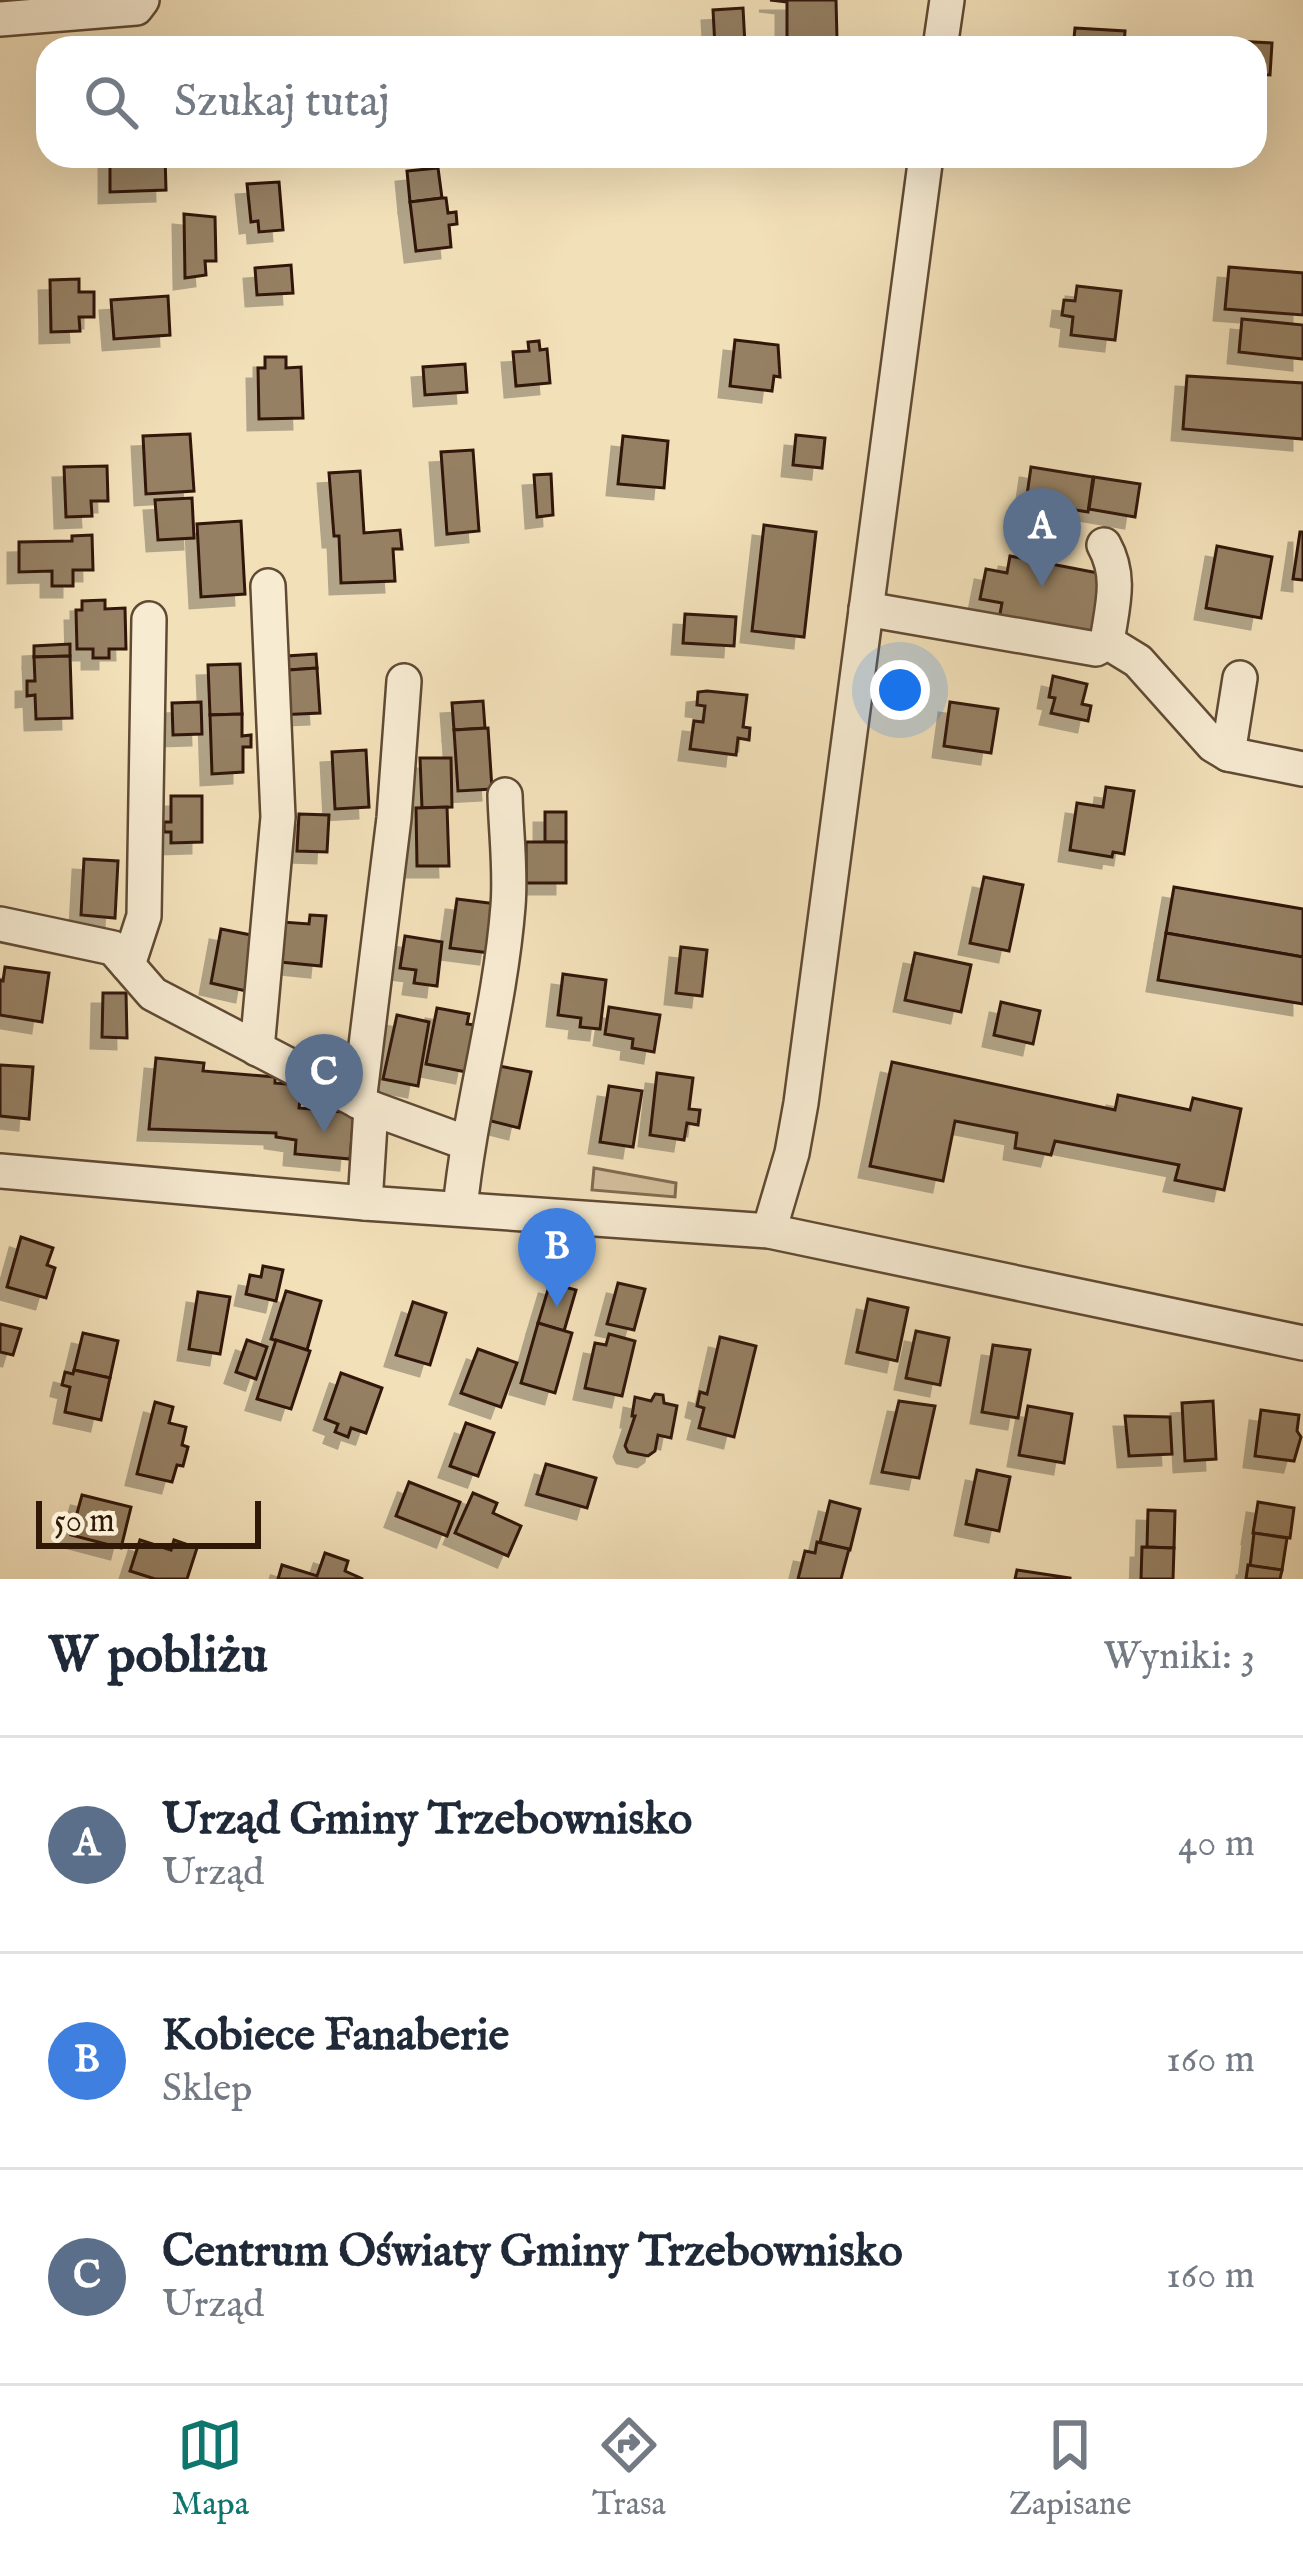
<!DOCTYPE html>
<html lang="pl">
<head>
<meta charset="utf-8">
<style>
	body { margin:0; font-family:"IM FELL English",serif; background:#f2f2f3; color:#1f2937 }
	.scale { position:absolute; left:36px; bottom:30px; width:225px; box-sizing:border-box; padding-left:12px; border:6px solid #301807; border-top:0; font-size:33px; line-height:42px; white-space:nowrap; color:#301807; -webkit-text-stroke:9px #f7ebd2; paint-order:stroke }
	.you { position:absolute; left:900px; top:690px; width:42px; height:42px; margin:-30px; border:9px solid #fff; border-radius:50%; background:#1a73e8; box-shadow:0 0 0 18px #1a73e833 }
	.badge { display:grid; place-items:center; width:78px; height:78px; border-radius:50%; background:#0f766e; color:#fff; font-size:39px; font-weight:700 }
	.pin { position:absolute; translate:-50% -99px; filter:drop-shadow(0 3px 6px #0008) }
	.pin::after { content:''; position:absolute; top:63px; width:42px; height:36px; background:inherit; clip-path:polygon(0 0,100% 0,50% 100%) }
	.list { margin:0; padding:0; list-style:none }
	h2 { display:flex; justify-content:space-between; align-items:center; height:156px; margin:0; padding:0 48px; font-size:51px }
	h2 small { font-size:39px; font-weight:400; color:#747a83 }
	.list li { display:grid; grid-template-columns:78px 1fr auto; gap:36px; align-items:center; box-sizing:border-box; height:216px; padding:0 48px; border-top:3px solid #e0e1e3 }
	.list b { display:block; font-size:45px; white-space:nowrap }
	.list p { margin:0; font-size:39px; white-space:nowrap; color:#747a83 }
	.list em { font-size:39px; font-style:normal; color:#747a83 }
	.icon { flex:none; width:66px; height:66px; fill:none; stroke:currentColor; stroke-width:2; stroke-linecap:round; stroke-linejoin:round }
	.map { position:relative; flex:none; width:1303px; height:1579px; overflow:hidden }
	.search { position:absolute; background:#fff; box-shadow:0 12px 48px #0002; left:36px; right:36px; top:36px; height:132px; display:flex; align-items:center; gap:30px; box-sizing:border-box; padding:0 42px; border-radius:36px; color:#747a83; font-size:45px }
	.sheet { height:804px; background:#fff }
	nav { display:flex; justify-content:space-around; align-items:center; box-sizing:border-box; height:168px; border-top:3px solid #e0e1e3; background:#fff; font-size:33px; color:#747a83 }
	nav a { display:grid; justify-items:center; gap:6px }
	nav .on { color:#0f766e }
	.map>svg:first-child { display:block }
	.green { fill:#d1be9b; stroke:#806b51; stroke-width:3 }
	.building { fill:#958064; stroke:#301807; stroke-width:3; filter:url(#shadow) }
	.lines { fill:none; stroke-linecap:round; stroke-linejoin:round }
	.minor-casing { stroke:#604a34; stroke-width:38 }
	.minor { stroke:#f7ebd2; stroke-width:33 }
</style>
</head>
<body>
<div class="map">
<svg width="1303" height="1579" viewBox="0 0 1303 1579">
	<defs>
		<filter id="shadow"><feDropShadow dx="-11" dy="11" stdDeviation="0" flood-color="#0004"/></filter>
	</defs>
	<rect width="100%" height="100%" fill="#f2e0b9"/>
	<filter id="stains"><feTurbulence type="fractalNoise" baseFrequency=".00167" numOctaves="4"/><feColorMatrix values="0 0 0 0 .2 0 0 0 0 .09 0 0 0 0 .02 0 0 0 .5 -.17"/></filter>
	<radialGradient id="worn" r=".72"><stop offset=".6" stop-color="#630" stop-opacity="0"/><stop offset="1" stop-color="#630" stop-opacity=".3"/></radialGradient>
	<!-- green -->
	<polygon class="green" points="594,1168 676,1183 675,1197 592,1190"/>
	<!-- building -->
	<g class="building">
		<polygon points="770,0 836,0 837,39 787,40 787,2"/>
		<polygon points="743,8 745,45 715,47 713,10"/>
		<polygon points="1075,28 1125,31 1124,47 1136,48 1073,48"/>
		<polygon points="1215,40 1272,43 1270,75 1255,74 1255,48 1214,48"/>
		<polygon points="165,156 166,190 110,192 110,157"/>
		<polygon points="438,168 442,198 410,202 407,171"/>
		<polygon points="279,182 283,230 259,232 258,221 251,222 247,184"/>
		<polygon points="442,198 446,198 448,213 456,212 457,224 449,225 451,247 416,251 410,202"/>
		<polygon points="184,214 215,217 216,261 205,261 206,275 185,278"/>
		<polygon points="291,265 293,293 257,295 255,268"/>
		<polygon points="1229,267 1303,273 1303,315 1225,309"/>
		<polygon points="79,279 79,292 94,292 94,317 79,317 80,331 51,332 50,280"/>
		<polygon points="1077,286 1121,291 1115,340 1071,335 1073,317 1062,315 1064,300 1075,301"/>
		<polygon points="168,296 170,335 114,339 111,300"/>
		<polygon points="1242,319 1303,325 1303,359 1239,352"/>
		<polygon points="735,340 778,345 780,377 774,376 772,391 730,386"/>
		<polygon points="539,341 540,350 547,349 550,383 516,386 513,352 529,351 528,342"/>
		<polygon points="265,357 286,357 286,368 301,367 303,418 259,419 258,368 265,368"/>
		<polygon points="465,364 467,392 425,395 423,367"/>
		<polygon points="1187,376 1303,383 1303,439 1183,429"/>
		<polygon points="190,434 194,491 146,494 143,436"/>
		<polygon points="796,435 825,438 822,468 793,465"/>
		<polygon points="623,436 668,441 664,488 618,484"/>
		<polygon points="473,450 479,531 447,534 441,452"/>
		<polygon points="107,466 108,501 91,501 92,516 66,517 64,467"/>
		<polygon points="1031,467 1093,477 1088,512 1026,502"/>
		<polygon points="360,471 364,533 400,530 402,549 393,549 395,581 341,583 339,536 334,536 329,473"/>
		<polygon points="551,474 553,515 537,517 534,475"/>
		<polygon points="1094,477 1140,484 1135,517 1089,509"/>
		<polygon points="192,498 194,538 158,540 155,500"/>
		<polygon points="241,521 245,594 201,597 197,524"/>
		<polygon points="764,525 816,532 804,637 752,631"/>
		<polygon points="1300,532 1303,532 1303,580 1293,579"/>
		<polygon points="92,535 93,570 73,570 73,586 52,586 52,571 19,572 19,542 72,541 72,536"/>
		<polygon points="1217,546 1272,557 1261,618 1206,608"/>
		<polygon points="1010,556 1103,574 1091,636 999,619 1002,603 980,599 986,569 1007,573"/>
		<polygon points="105,600 105,609 125,608 126,649 109,649 109,658 93,658 93,649 77,649 76,610 82,610 82,601"/>
		<polygon points="685,614 736,617 734,646 683,643"/>
		<polygon points="70,644 70,656 34,657 34,646"/>
		<polygon points="316,654 317,668 288,670 287,656"/>
		<polygon points="70,656 72,718 36,719 35,695 27,696 27,681 35,681 34,657"/>
		<polygon points="240,664 242,714 210,715 208,665"/>
		<polygon points="317,668 320,713 278,715 275,671"/>
		<polygon points="1053,676 1087,684 1082,704 1091,706 1088,721 1051,713 1055,698 1049,697"/>
		<polygon points="707,691 747,695 743,727 750,728 749,740 738,738 736,755 690,749 694,721 703,722 705,706 697,705 698,692"/>
		<polygon points="483,701 485,728 454,730 452,703"/>
		<polygon points="201,702 202,734 173,735 172,703"/>
		<polygon points="950,702 998,709 991,753 944,746"/>
		<polygon points="242,714 242,736 251,735 251,747 243,747 243,772 212,774 210,715"/>
		<polygon points="488,728 492,789 458,791 454,730"/>
		<polygon points="366,750 369,807 335,809 332,752"/>
		<polygon points="420,758 451,758 452,807 422,808"/>
		<polygon points="1106,787 1134,791 1124,854 1113,852 1112,857 1070,850 1077,803 1103,807"/>
		<polygon points="171,796 202,796 202,842 171,843 171,832 164,832 164,822 171,822"/>
		<polygon points="447,807 449,866 417,866 416,808"/>
		<rect x="545" y="812" width="21" height="30"/>
		<polygon points="299,814 329,815 327,852 297,851"/>
		<rect x="526" y="842" width="40" height="41"/>
		<polygon points="84,859 118,861 115,918 81,915"/>
		<polygon points="984,877 1023,885 1009,951 970,943"/>
		<polygon points="1174,887 1303,909 1303,957 1166,933"/>
		<polygon points="457,899 497,904 490,953 450,948"/>
		<polygon points="310,915 326,916 321,966 279,962 283,922 309,924"/>
		<polygon points="221,929 256,936 246,991 211,983"/>
		<polygon points="1166,933 1303,957 1303,1004 1158,980"/>
		<polygon points="405,936 442,942 437,986 414,983 416,970 400,968"/>
		<polygon points="681,947 707,950 702,996 676,993"/>
		<polygon points="915,953 971,965 961,1012 905,1000"/>
		<polygon points="5,967 49,973 42,1022 0,1015 0,980 3,981"/>
		<polygon points="563,974 606,980 600,1029 580,1027 581,1018 558,1015"/>
		<polygon points="103,993 126,993 127,1038 102,1037"/>
		<polygon points="1001,1002 1040,1011 1033,1044 994,1035"/>
		<polygon points="609,1007 660,1015 654,1052 632,1048 633,1039 605,1034"/>
		<polygon points="437,1008 469,1014 467,1024 475,1025 466,1072 426,1064"/>
		<polygon points="397,1015 429,1022 418,1086 383,1079"/>
		<polygon points="156,1058 204,1063 203,1071 275,1077 275,1083 302,1085 299,1108 354,1113 350,1159 295,1154 296,1140 276,1137 276,1133 149,1129"/>
		<polygon points="892,1062 1115,1110 1118,1095 1190,1110 1193,1098 1241,1109 1224,1190 1175,1180 1179,1165 1055,1141 1051,1155 1015,1148 1017,1133 955,1121 943,1181 870,1166"/>
		<polygon points="0,1065 33,1067 29,1119 0,1116"/>
		<polygon points="499,1066 531,1072 519,1128 487,1120"/>
		<polygon points="657,1073 693,1078 689,1109 700,1110 698,1125 687,1123 684,1140 650,1135"/>
		<polygon points="609,1086 642,1091 633,1147 600,1142"/>
		<polygon points="21,1237 53,1248 47,1265 55,1268 46,1298 7,1287"/>
		<polygon points="263,1266 283,1270 276,1301 246,1294 250,1275 261,1277"/>
		<polygon points="550,1283 576,1290 564,1331 538,1323"/>
		<polygon points="618,1283 645,1289 634,1330 607,1324"/>
		<polygon points="286,1291 321,1301 307,1350 271,1339"/>
		<polygon points="198,1292 230,1297 220,1354 189,1349"/>
		<polygon points="868,1299 908,1308 897,1361 857,1352"/>
		<polygon points="413,1302 446,1313 430,1365 396,1355"/>
		<polygon points="538,1323 572,1333 555,1393 521,1383"/>
		<polygon points="0,1324 21,1329 13,1355 0,1352"/>
		<polygon points="916,1331 949,1338 940,1385 906,1378"/>
		<polygon points="83,1333 118,1341 110,1378 74,1370"/>
		<polygon points="609,1334 635,1341 622,1396 585,1388 595,1343 606,1345"/>
		<polygon points="720,1337 756,1346 734,1437 699,1428 704,1408 697,1406 700,1392 707,1394"/>
		<polygon points="247,1340 267,1347 256,1379 236,1372"/>
		<polygon points="276,1340 310,1351 291,1409 257,1399"/>
		<polygon points="993,1345 1030,1350 1018,1418 982,1412"/>
		<polygon points="478,1349 517,1363 501,1407 461,1393"/>
		<polygon points="74,1370 110,1378 101,1420 65,1412 70,1387 62,1385 65,1372 73,1374"/>
		<polygon points="341,1373 382,1388 366,1433 351,1428 348,1437 335,1432 338,1424 325,1419"/>
		<polygon points="655,1394 663,1395 664,1403 677,1406 671,1438 658,1435 655,1451 648,1456 628,1452 625,1446 635,1416 632,1416 635,1397 651,1401"/>
		<polygon points="899,1401 935,1406 919,1478 882,1472"/>
		<polygon points="1213,1401 1216,1459 1185,1461 1182,1403"/>
		<polygon points="155,1402 173,1407 169,1423 186,1427 182,1445 188,1447 183,1466 177,1465 172,1482 137,1474"/>
		<polygon points="1028,1406 1072,1414 1064,1463 1019,1455"/>
		<polygon points="1261,1410 1299,1415 1297,1431 1301,1437 1294,1461 1255,1456"/>
		<polygon points="1125,1416 1170,1417 1172,1454 1129,1456"/>
		<polygon points="466,1423 494,1433 478,1476 450,1466"/>
		<polygon points="546,1464 596,1478 587,1508 537,1494"/>
		<polygon points="977,1470 1010,1477 999,1531 966,1524"/>
		<polygon points="409,1482 460,1502 447,1536 396,1516"/>
		<polygon points="473,1493 497,1503 493,1513 521,1526 508,1556 455,1533"/>
		<polygon points="82,1495 131,1507 121,1548 71,1535"/>
		<polygon points="830,1501 860,1509 850,1550 820,1542"/>
		<polygon points="1258,1502 1294,1508 1290,1538 1253,1533"/>
		<polygon points="1148,1510 1175,1511 1174,1548 1147,1547"/>
		<polygon points="1254,1533 1287,1538 1282,1570 1250,1566"/>
		<polygon points="140,1540 171,1550 174,1540 197,1548 187,1579 155,1579 130,1571"/>
		<polygon points="817,1542 849,1549 841,1579 798,1579 805,1551 815,1553"/>
		<polygon points="1142,1547 1174,1548 1173,1579 1141,1579"/>
		<polygon points="325,1553 348,1561 345,1571 363,1579 278,1579 282,1565 317,1576"/>
		<polygon points="1248,1565 1282,1570 1280,1579 1246,1579"/>
		<polygon points="1017,1570 1070,1578 1070,1579 1015,1579"/>
	</g>
	<g class="lines">
		<defs>
			<g id="minor">
				<polyline points="0,19 136,8 142,0"/>
				<polyline points="940,48 947,0"/>
				<path d="M866 609 1096 649 1107 642C1112 607 1122 577 1104 545"/>
				<polyline points="1107,642 1138,661 1213,745 1228,754 1303,769"/>
				<polyline points="1228,754 1240,678"/>
				<polyline points="0,924 113,948 153,994 371,1108 467,1143"/>
				<polyline points="128,965 144,916 149,619"/>
				<polyline points="257,1049 278,817 268,586"/>
				<polyline points="359,1102 394,818 404,681"/>
				<polyline points="0,1171 365,1203 769,1231 1303,1343"/>
				<polyline points="365,1203 371,1108"/>
				<path d="M460 1209C470 1107 500 1009 508 906 511 870 506 832 505 795"/>
				<polyline points="769,1231 792,1153 801,1103 926,156"/>
			</g>
		</defs>
		<!-- minor casing -->
		<use href="#minor" class="minor-casing"/>
		<!-- minor -->
		<use href="#minor" class="minor"/>
	</g>
	<rect width="100%" height="100%" filter="url(#stains)"/>
	<rect width="100%" height="100%" fill="url(#worn)"/>
</svg>
<div class="scale">50 m</div>
<div class="you"></div>
<div class="pin badge" style="left:1042px;top:587px;background:#5c6f8a">A</div>
<div class="pin badge" style="left:557px;top:1307px;background:#3f7fe0">B</div>
<div class="pin badge" style="left:324px;top:1133px;background:#5c6f8a">C</div>
<div class="search"><svg class="icon" aria-label="search" viewBox="0 0 24 24"><circle cx="10" cy="10" r="6"/><path d="M15 15l6 6"/></svg>Szukaj tutaj</div>
</div>
<section class="sheet">
<h2>W pobliżu<small>Wyniki: 3</small></h2>
<ul class="list">
<li><span class="badge" style="background:#5c6f8a">A</span><div><b>Urząd Gminy Trzebownisko</b><p>Urząd</p></div><em>40 m</em></li>
<li><span class="badge" style="background:#3f7fe0">B</span><div><b>Kobiece Fanaberie</b><p>Sklep</p></div><em>160 m</em></li>
<li><span class="badge" style="background:#5c6f8a">C</span><div><b>Centrum Oświaty Gminy Trzebownisko</b><p>Urząd</p></div><em>160 m</em></li>
</ul>
</section>
<nav>
<a class="on"><svg class="icon" aria-label="map" viewBox="0 0 24 24"><path d="M3 6l6-2 6 2 6-2v14l-6 2-6-2-6 2zM9 4v14M15 6v14"/></svg>Mapa</a>
<a><svg class="icon" aria-label="directions" viewBox="0 0 24 24"><path d="M12 3l9 9-9 9-9-9zM9 14v-3h6M13 9l2 2-2 2"/></svg>Trasa</a>
<a><svg class="icon" aria-label="saved" viewBox="0 0 24 24"><path d="M7 4h10v16l-5-4-5 4z"/></svg>Zapisane</a>
</nav>
</body>
</html>
